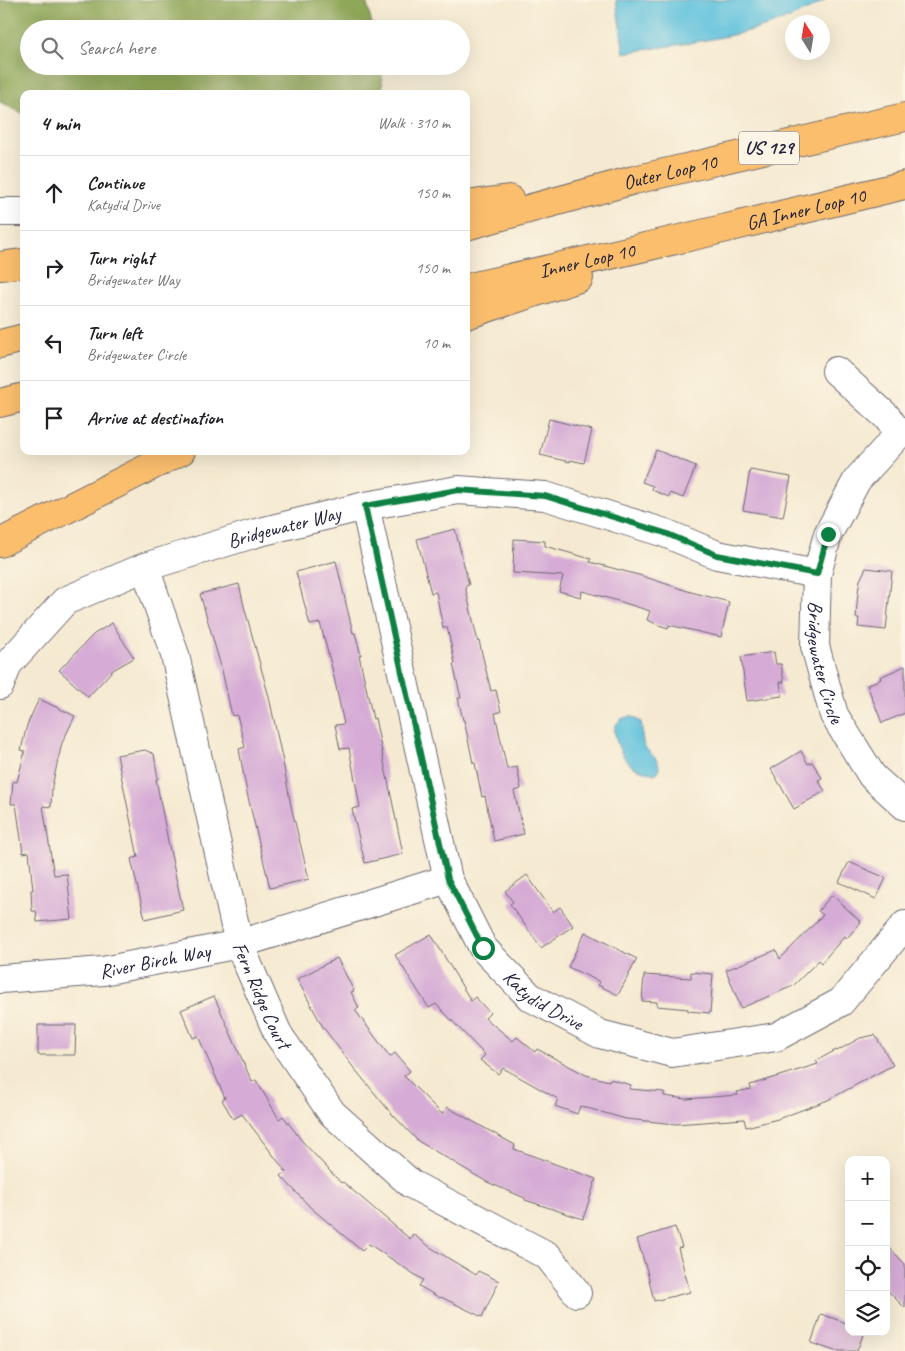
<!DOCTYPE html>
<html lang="en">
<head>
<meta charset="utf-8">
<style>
	body { margin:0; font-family:Caveat,sans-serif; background:#f6f6f6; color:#202124 }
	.controls { position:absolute; right:15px; bottom:15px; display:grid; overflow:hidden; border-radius:10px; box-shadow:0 5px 20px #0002 }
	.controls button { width:45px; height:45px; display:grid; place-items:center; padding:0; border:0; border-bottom:1px solid #e0e0e0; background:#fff; color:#202124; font:25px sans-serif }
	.compass { position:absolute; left:785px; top:15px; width:45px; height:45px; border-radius:50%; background:#fff; box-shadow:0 5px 20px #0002; rotate:349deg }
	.stop { position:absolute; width:15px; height:15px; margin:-11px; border:4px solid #0b8043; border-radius:50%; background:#fff }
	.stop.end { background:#0b8043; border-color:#fff; box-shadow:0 1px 5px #0008 }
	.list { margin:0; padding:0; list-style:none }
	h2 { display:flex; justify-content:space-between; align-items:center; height:65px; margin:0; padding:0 20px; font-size:21px }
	h2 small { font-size:16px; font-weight:400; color:#757577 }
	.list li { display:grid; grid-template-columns:32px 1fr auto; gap:15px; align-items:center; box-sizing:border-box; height:75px; padding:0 20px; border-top:1px solid #e0e0e0 }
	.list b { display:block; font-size:19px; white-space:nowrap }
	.list p { margin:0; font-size:16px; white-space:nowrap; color:#757577 }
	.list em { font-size:16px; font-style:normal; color:#757577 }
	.icon { flex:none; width:28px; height:28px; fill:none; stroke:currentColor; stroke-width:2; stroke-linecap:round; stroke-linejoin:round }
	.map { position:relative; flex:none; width:905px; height:1351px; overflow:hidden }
	.search { position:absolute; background:#fff; box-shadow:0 5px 20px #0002; left:20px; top:20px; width:450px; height:55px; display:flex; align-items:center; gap:12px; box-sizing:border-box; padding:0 18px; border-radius:28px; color:#757577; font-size:19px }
	.panel { position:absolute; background:#fff; box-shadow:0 5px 20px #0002; left:20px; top:90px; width:450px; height:365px; border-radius:10px }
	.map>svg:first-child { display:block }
	.forest { fill:#8fa759; stroke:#58644a }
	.water { fill:#5ec1dd; stroke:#40728c }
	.building { fill:#d6acd6 }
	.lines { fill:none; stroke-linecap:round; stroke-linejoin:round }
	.minor-casing { stroke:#6c6870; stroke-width:30 }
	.highway-casing { stroke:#6c6870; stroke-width:30 }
	.minor { stroke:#fff; stroke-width:28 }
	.highway { stroke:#fabe6d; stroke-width:28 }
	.route { stroke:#0b8043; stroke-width:6 }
	.labels { text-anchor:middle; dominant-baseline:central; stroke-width:5; stroke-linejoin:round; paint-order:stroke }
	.shield { fill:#fcf5e5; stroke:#63616e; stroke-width:1 }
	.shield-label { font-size:19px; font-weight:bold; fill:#22223b }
	.street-label { font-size:20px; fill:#22223b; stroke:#fcf5e5 }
</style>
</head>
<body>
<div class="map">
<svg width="905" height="1351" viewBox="0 0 905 1351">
	<rect width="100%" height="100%" fill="#fcf5e5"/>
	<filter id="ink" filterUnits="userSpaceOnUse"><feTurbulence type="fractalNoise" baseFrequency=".02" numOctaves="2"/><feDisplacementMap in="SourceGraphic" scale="10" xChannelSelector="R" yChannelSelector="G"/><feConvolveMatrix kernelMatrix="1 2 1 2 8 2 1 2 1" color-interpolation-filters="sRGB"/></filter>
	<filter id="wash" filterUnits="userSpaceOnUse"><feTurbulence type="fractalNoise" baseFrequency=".0096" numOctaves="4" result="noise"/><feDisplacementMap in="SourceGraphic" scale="20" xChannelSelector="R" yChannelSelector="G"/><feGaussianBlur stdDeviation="1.12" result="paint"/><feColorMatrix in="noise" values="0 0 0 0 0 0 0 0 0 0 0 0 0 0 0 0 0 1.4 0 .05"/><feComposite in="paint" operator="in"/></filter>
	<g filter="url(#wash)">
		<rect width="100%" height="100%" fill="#f5ead1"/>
		<!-- forest -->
		<polygon class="forest" points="0,0 366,0 373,29 29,29 29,66 381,66 383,94 24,94 24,114 0,102"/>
		<!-- water -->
		<g class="water">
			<path d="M616 0H825C769 36 689 42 624 53Z"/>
			<path d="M630 716 641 722C643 729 641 736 643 742 646 755 663 757 658 772L655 774C648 772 638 770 632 766 622 758 613 739 615 726L621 719Z"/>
		</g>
		<g id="blocks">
			<!-- building -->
			<g class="building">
				<polygon points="549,419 592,430 584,463 570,460 570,462 540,455"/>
				<polygon points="656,450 696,466 683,498 670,493 669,497 652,490 653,486 642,482"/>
				<polygon points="750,470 791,477 783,517 743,510"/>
				<polygon points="455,529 469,585 465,586 478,642 479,641 491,691 496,690 501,712 495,713 507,769 517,767 521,789 514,791 524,834 494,841 485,796 482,797 475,763 473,763 464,720 463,720 458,698 461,698 453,664 455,664 447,627 443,628 436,592 431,593 417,539"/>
				<polygon points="514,539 545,541 545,546 591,559 590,562 642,576 691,592 729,602 721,637 669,625 668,628 659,625 647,620 650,611 615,600 582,591 581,597 559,591 563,576 513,573"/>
				<polygon points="336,561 353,633 355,633 361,655 359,655 373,719 375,718 403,854 365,863 352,809 360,807 349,748 340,749 335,725 344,724 332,668 320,623 310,625 296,572"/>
				<polygon points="866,568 892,571 886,630 858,627 859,618 856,618 858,592 860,580"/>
				<polygon points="239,584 244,606 269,697 283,762 291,806 309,879 270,888 247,793 239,749 245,747 237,715 232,716 222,670 200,594"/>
				<polygon points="112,623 134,658 113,670 88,697 59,670 94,634"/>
				<polygon points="774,652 776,664 781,664 784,682 780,682 782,696 747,701 741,657"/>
				<polygon points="905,666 905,713 882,723 867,685 881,679 880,677"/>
				<polygon points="39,699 75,716 62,743 52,786 51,807 43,806 54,875 67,874 72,919 37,922 36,911 32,911 31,890 33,890 29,852 23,853 16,804 11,804 13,781 17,782 25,751 21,750 27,725"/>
				<polygon points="145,750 154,754 158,779 156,779 168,841 183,910 145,919 131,859 138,857 117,755"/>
				<polygon points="801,751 808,764 812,762 822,778 818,780 825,791 794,809 771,769"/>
				<polygon points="849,862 886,878 876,899 839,882"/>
				<polygon points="527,875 553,912 560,907 573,926 541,948 510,904 513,902 505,891"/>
				<polygon points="832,895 861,922 847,938 845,936 821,963 819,960 793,986 741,1008 726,970 776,950 780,959 823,915 818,911"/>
				<polygon points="585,932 637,959 618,995 598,985 600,982 568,967"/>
				<polygon points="431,934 471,1001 475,997 490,1013 485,1018 513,1041 517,1037 535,1052 537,1049 586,1075 609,1081 610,1079 631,1085 629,1089 664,1092 664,1096 686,1099 738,1095 737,1092 751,1089 750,1085 818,1064 816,1061 836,1050 837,1051 860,1038 875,1035 893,1065 828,1100 778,1119 746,1127 744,1119 676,1124 626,1119 580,1106 577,1114 555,1106 558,1099 503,1068 498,1074 480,1060 485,1055 436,1004 429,1008 395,955"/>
				<polygon points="337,958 354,991 351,992 359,1008 355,1010 390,1057 395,1053 410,1071 404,1076 442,1114 447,1107 515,1145 514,1149 596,1179 583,1219 525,1200 525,1198 487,1182 418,1141 391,1113 353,1067 323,1027 297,979"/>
				<polygon points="691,972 713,974 710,1013 688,1011 688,1009 657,1006 657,1002 642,1001 644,975 691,978"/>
				<polygon points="214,996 252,1082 256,1080 279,1119 283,1116 302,1141 341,1183 343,1182 410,1239 413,1234 430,1247 476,1275 478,1271 499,1281 482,1317 441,1297 440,1298 419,1286 423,1280 369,1244 362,1251 310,1207 281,1176 286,1172 242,1114 233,1119 222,1100 225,1098 198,1036 193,1038 181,1010"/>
				<polygon points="38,1025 76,1025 75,1055 38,1055"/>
				<polygon points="675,1227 682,1247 678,1248 690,1292 654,1301 647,1271 637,1239"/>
				<polygon points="886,1244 905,1264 905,1308 886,1289"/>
				<polygon points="821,1314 849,1324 849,1332 864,1332 857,1351 835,1351 811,1343"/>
			</g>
		</g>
	</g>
	<g filter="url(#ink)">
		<use href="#blocks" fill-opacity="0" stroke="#6c6870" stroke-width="1"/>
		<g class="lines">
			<defs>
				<g id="minor">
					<polyline points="0,212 24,212"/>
					<polyline points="836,371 887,417 899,434"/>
					<path id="s1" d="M905 431 899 434 857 480 828 534 817 574 815 646 834 715 872 776 905 806"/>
					<path id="s2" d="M365 506 448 879 483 948 530 997 600 1034 672 1053 776 1037 841 1002 905 925"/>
					<path id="s3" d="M145 567 175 655 239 944 278 1034 332 1113 411 1184 548 1256 577 1293"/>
					<path id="s4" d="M0 685 8 664 65 601 145 567 256 533 365 506 458 490 545 496 665 533 717 555 817 574"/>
					<path id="s5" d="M1 979 103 971 239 944 448 879"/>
				</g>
				<g id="highway">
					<polyline points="466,205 509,199"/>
					<path id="s6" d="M466 226 634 180 905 117"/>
					<polyline points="0,266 24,263"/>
					<path id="s7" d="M466 288 706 233 905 185"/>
					<polyline points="466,315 579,278"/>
					<polyline points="0,344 24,338"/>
					<polyline points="0,403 24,397"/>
					<polyline points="0,543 181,451"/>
				</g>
			</defs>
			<!-- minor casing -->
			<use href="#minor" class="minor-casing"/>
			<!-- highway casing -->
			<use href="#highway" class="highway-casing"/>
			<!-- minor -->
			<use href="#minor" class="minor"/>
			<!-- highway -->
			<use href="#highway" class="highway"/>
		</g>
	</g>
	<g class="lines" filter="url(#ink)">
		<!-- route -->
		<polyline class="route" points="483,948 448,879 365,506 458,490 545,496 665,533 717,555 817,574 828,534"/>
	</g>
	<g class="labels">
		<!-- shield labels -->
		<rect class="shield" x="739" y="131.5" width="60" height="33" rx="4"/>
		<g class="shield-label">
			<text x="769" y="148">US 129</text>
		</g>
		<!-- street labels -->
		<g class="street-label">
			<text stroke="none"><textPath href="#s6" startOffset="211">Outer Loop 10</textPath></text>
			<text stroke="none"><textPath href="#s7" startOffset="349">GA Inner Loop 10</textPath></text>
			<text stroke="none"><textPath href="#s7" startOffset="124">Inner Loop 10</textPath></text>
			<text stroke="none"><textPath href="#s4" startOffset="339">Bridgewater Way</textPath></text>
			<text stroke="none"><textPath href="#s1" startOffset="261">Bridgewater Circle</textPath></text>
			<text stroke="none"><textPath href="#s5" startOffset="155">River Birch Way</textPath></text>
			<text stroke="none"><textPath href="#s3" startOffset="445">Fern Ridge Court</textPath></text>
			<text stroke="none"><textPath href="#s2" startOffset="540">Katydid Drive</textPath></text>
		</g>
	</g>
</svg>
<div class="controls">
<button>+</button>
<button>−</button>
<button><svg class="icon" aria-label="locate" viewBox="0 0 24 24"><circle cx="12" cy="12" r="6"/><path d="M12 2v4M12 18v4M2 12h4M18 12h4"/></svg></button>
<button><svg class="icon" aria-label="layers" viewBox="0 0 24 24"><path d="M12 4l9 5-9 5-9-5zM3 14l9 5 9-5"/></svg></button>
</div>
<svg class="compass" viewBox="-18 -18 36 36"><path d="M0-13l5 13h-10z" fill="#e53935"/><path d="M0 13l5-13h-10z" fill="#757577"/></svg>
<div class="stop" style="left:483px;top:948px"></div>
<div class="stop end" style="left:828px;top:534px"></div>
<div class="search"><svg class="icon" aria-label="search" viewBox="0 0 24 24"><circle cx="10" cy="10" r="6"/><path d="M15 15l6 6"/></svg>Search here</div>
<section class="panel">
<h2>4 min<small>Walk · 310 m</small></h2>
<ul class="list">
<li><svg class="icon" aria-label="ahead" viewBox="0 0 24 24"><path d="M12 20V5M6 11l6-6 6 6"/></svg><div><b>Continue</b><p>Katydid Drive</p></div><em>150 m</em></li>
<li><svg class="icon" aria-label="right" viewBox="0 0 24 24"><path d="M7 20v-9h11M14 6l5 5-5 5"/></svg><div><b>Turn right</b><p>Bridgewater Way</p></div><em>150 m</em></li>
<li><svg class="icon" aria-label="left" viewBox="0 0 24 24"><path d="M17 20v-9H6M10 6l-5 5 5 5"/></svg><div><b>Turn left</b><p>Bridgewater Circle</p></div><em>10 m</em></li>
<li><svg class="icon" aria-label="arrive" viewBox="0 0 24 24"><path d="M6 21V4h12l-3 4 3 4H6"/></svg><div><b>Arrive at destination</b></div></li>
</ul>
</section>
</div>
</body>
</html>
